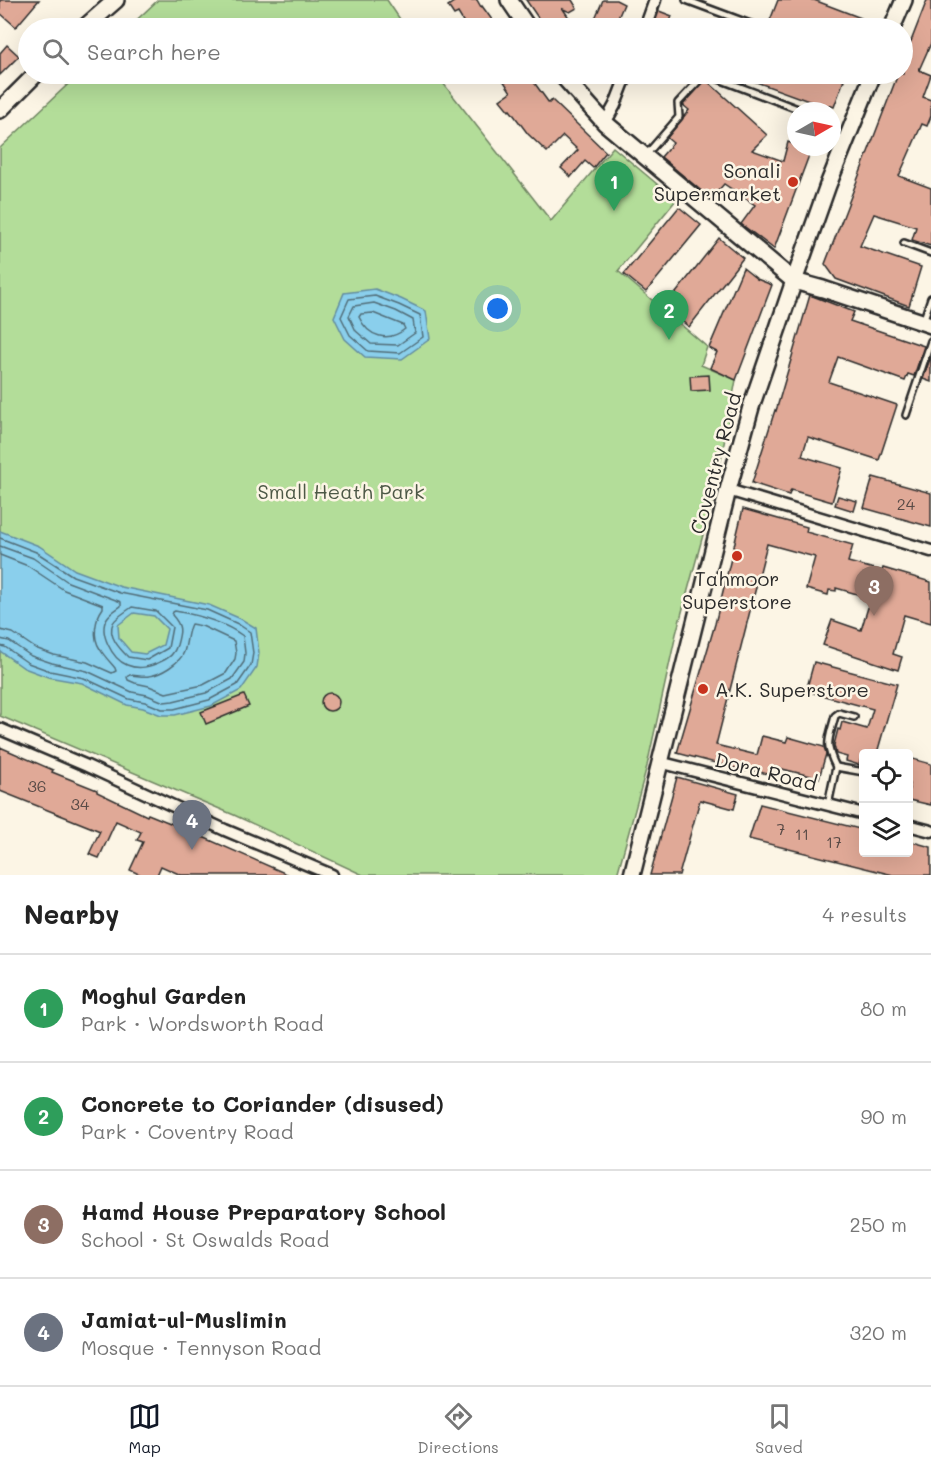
<!DOCTYPE html>
<html lang="en">
<head>
<meta charset="utf-8">
<style>
	body { margin:0; font-family:Mali,sans-serif; background:#f2f2f2; color:#222 }
	.controls { position:absolute; right:18px; bottom:18px; display:grid; overflow:hidden; border-radius:6px; box-shadow:0 6px 24px #0002 }
	.controls button { width:54px; height:54px; display:grid; place-items:center; padding:0; border:0; border-bottom:2px solid #e0e0e0; background:#fff; color:#222; font:30px sans-serif }
	.compass { position:absolute; left:787px; top:102px; width:54px; height:54px; border-radius:50%; background:#fff; box-shadow:0 6px 24px #0002; rotate:81deg }
	.you { position:absolute; left:498px; top:309px; width:21px; height:21px; margin:-15px; border:4px solid #fff; border-radius:50%; background:#1a73e8; box-shadow:0 0 0 9px #1a73e833 }
	.badge { display:grid; place-items:center; width:39px; height:39px; border-radius:50%; background:#111827; color:#fff; font-size:20px; font-weight:700 }
	.pin { position:absolute; translate:-50% -50px; filter:drop-shadow(0 2px 3px #0008) }
	.pin::after { content:''; position:absolute; top:32px; width:21px; height:18px; background:inherit; clip-path:polygon(0 0,100% 0,50% 100%) }
	.list { margin:0; padding:0; list-style:none }
	h2 { display:flex; justify-content:space-between; align-items:center; height:78px; margin:0; padding:0 24px; font-size:26px }
	h2 small { font-size:20px; font-weight:400; color:#767676 }
	.list li { display:grid; grid-template-columns:39px 1fr auto; gap:18px; align-items:center; box-sizing:border-box; height:108px; padding:0 24px; border-top:2px solid #e0e0e0 }
	.list b { display:block; font-size:22px; white-space:nowrap }
	.list p { margin:0; font-size:20px; white-space:nowrap; color:#767676 }
	.list em { font-size:20px; font-style:normal; color:#767676 }
	.icon { flex:none; width:33px; height:33px; fill:none; stroke:currentColor; stroke-width:2; stroke-linecap:round; stroke-linejoin:round }
	.map { position:relative; flex:none; width:931px; height:875px; overflow:hidden }
	.search { position:absolute; background:#fff; box-shadow:0 6px 24px #0002; left:18px; right:18px; top:18px; height:66px; display:flex; align-items:center; gap:15px; box-sizing:border-box; padding:0 21px; border-radius:33px; color:#767676; font-size:22px }
	.sheet { height:510px; background:#fff }
	nav { display:flex; justify-content:space-around; align-items:center; box-sizing:border-box; height:84px; border-top:2px solid #e0e0e0; background:#fff; font-size:16px; color:#767676 }
	nav a { display:grid; justify-items:center; gap:3px }
	nav .on { color:#111827 }
	.map>svg:first-child { display:block }
	.green { fill:#b3dd99; stroke:#6f8462; stroke-width:1.5 }
	.water { fill:#8acfec; stroke:#648d9f; stroke-width:1.5; fill-rule:evenodd }
	.lines { fill:none; stroke-linecap:round; stroke-linejoin:round }
	.shore { stroke:#516d78; stroke-width:1.5 }
	.building { fill:#e0a997; stroke:#2b2b2b; stroke-width:1.5 }
	.lane-casing { stroke:#2b2b2b; stroke-width:10 }
	.street-casing { stroke:#2b2b2b; stroke-width:15 }
	.secondary-casing { stroke:#2b2b2b; stroke-width:20 }
	.lane { stroke:#fcf5e5; stroke-width:5 }
	.street { stroke:#fcf5e5; stroke-width:10 }
	.secondary { stroke:#fcf5e5; stroke-width:15 }
	.poi-dot { fill:#c8321e; stroke:#fcf5e5; stroke-width:2 }
	.labels { text-anchor:middle; dominant-baseline:central; stroke-width:5; stroke-linejoin:round; paint-order:stroke }
	.number-label { font-size:16px; fill:#584a46 }
	.poi-label { font-size:20px; fill:#2b2b2b; stroke:#fcf5e5; text-anchor:end }
	.street-label { font-size:20px; fill:#2b2b2b; stroke:#fcf5e5 }
	.park-label { font-size:20px; fill:#4d5846; stroke:#fcf5e5 }
</style>
</head>
<body>
<div class="map">
<svg width="931" height="875" viewBox="0 0 931 875">
	<rect width="100%" height="100%" fill="#fcf5e5"/>
	<filter id="ink" filterUnits="userSpaceOnUse"><feTurbulence type="fractalNoise" baseFrequency=".0167" numOctaves="2"/><feDisplacementMap in="SourceGraphic" scale="12" xChannelSelector="R" yChannelSelector="G"/><feConvolveMatrix kernelMatrix="1 2 1 2 8 2 1 2 1" color-interpolation-filters="sRGB"/></filter>
	<g filter="url(#ink)">
		<!-- green -->
		<g class="green">
			<polygon points="158,0 387,0 406,28 128,28"/>
			<polygon points="79,74 436,74 551,221 613,147 676,200 618,271 707,347 701,365 736,380 715,491 676,634 647,766 617,875 363,875 234,815 0,716 0,148"/>
		</g>
		<!-- water -->
		<g class="water">
			<polygon points="375,289 401,299 426,311 430,339 402,359 365,357 345,339 334,317 344,293"/>
			<path d="M0 531 39 546 75 570 121 587 209 605 241 619 256 628 259 653 257 667 241 690 211 706 175 715H161L143 708 127 705 82 683 48 677 24 668 0 651ZM134 613 154 616 167 629 163 645 145 654 131 652 119 638 118 625Z"/>
		</g>
		<g class="lines">
			<!-- shore -->
			<g class="shore">
				<polygon points="375,296 399,305 420,315 423,337 400,353 368,351 350,335 341,317 349,299"/>
				<polygon points="374,303 396,311 413,320 415,333 398,345 371,344 356,331 349,316 354,306"/>
				<path d="M373 313 403 325 405 329C388 343 368 337 359 317L361 314Z"/>
				<polyline points="0,538 36,552 73,576 120,593 207,610 238,624 250,632 253,653 251,665 237,685 209,700 174,709 162,709 145,702 129,699 84,678 50,671 28,663 5,647 0,646"/>
				<path d="M0 546 33 558 68 582 121 602V606C117 609 110 613 107 618 98 632 112 659 127 665 139 670 150 667 162 661 170 657 174 654 177 645 181 631 182 626 172 615L173 612 175 611C198 615 224 622 243 636L245 653 244 662 232 679 206 693 173 701 164 702 147 695 132 692 87 671 52 663 31 656 9 641 0 639"/>
				<path d="M0 555 28 566 64 590 103 605V608C95 619 92 637 100 649 104 656 110 662 115 668L116 671 112 673 87 662 54 655 35 648 13 633 0 630"/>
				<path d="M132 607 156 611 172 627 168 648 147 660 128 657C120 649 107 636 113 623 116 617 127 611 132 607Z"/>
				<path d="M191 624 202 626 234 641 236 653 235 659 226 673 203 685 166 693 149 686 135 683 128 680 127 677 129 675C136 675 142 677 149 676 160 675 180 663 184 652 187 643 187 632 191 624Z"/>
			</g>
		</g>
		<!-- building -->
		<g class="building">
			<polygon points="0,0 39,0 16,27 0,13"/>
			<polygon points="457,0 477,0 481,7 482,6 498,28 467,28 458,13 454,15 448,6"/>
			<polygon points="526,0 572,0 577,8 570,12 563,9 576,28 545,28"/>
			<polygon points="603,0 616,0 624,4 618,18 621,19 616,28 606,28 593,23"/>
			<polygon points="778,0 814,0 861,18 857,28 767,28"/>
			<polygon points="927,0 931,0 931,43 919,70 931,75 923,97 931,100 931,116 927,126 922,124 899,176 931,188 931,246 912,240 916,227 874,214 860,246 921,267 909,306 836,279 825,264 898,74 903,74 903,62"/>
			<polygon points="659,11 672,16 668,28 653,28"/>
			<polygon points="7,45 19,56 0,75 0,53"/>
			<polygon points="499,74 528,74 549,103 552,100 606,152 593,168 585,161 571,177 561,168 578,150 563,136 547,152 528,134 510,110 509,111 500,100 511,92"/>
			<polygon points="737,74 841,74 839,78 844,80 834,107 829,105 828,108 737,75"/>
			<polygon points="706,80 767,135 752,150 783,161 788,142 796,145 796,147 803,147 811,150 774,249 741,224 755,205 724,184 711,199 661,157 673,143 667,138 689,110 683,105"/>
			<polygon points="679,207 701,225 646,292 624,274"/>
			<polygon points="719,238 743,258 689,327 665,307"/>
			<polygon points="743,268 757,279 772,285 736,380 710,368 717,352 709,348"/>
			<polygon points="810,295 854,312 850,321 924,346 914,376 908,374 905,381 838,357 829,382 897,405 879,460 808,437 802,456 842,468 832,502 791,490 789,495 752,483 775,410 776,411"/>
			<polygon points="931,356 931,382 923,379"/>
			<polygon points="709,375 710,390 691,391 690,376"/>
			<polygon points="873,477 931,493 931,527 864,508"/>
			<polygon points="838,496 857,501 854,511 835,505"/>
			<polygon points="743,509 807,527 806,532 853,545 848,562 882,571 883,568 931,582 931,623 904,615 893,654 902,657 898,670 823,645 832,620 861,630 871,598 836,588 836,591 829,590 828,595 806,589 815,557 767,544 716,745 757,755 762,736 786,742 788,737 824,747 826,754 819,778 774,767 772,775 747,769 746,771 677,753 715,624"/>
			<polygon points="814,662 897,684 877,753 864,753 864,759 861,758 859,765 846,761 847,757 836,754 834,745 838,729 840,730 842,722 867,729 873,709 806,691"/>
			<circle cx="330" cy="702" r="9"/>
			<polygon points="244,695 249,706 206,724 201,712"/>
			<polygon points="0,747 53,770 52,772 97,790 97,792 147,816 148,814 180,827 289,875 181,875 161,866 157,875 141,875 130,870 143,842 137,840 141,832 116,821 99,858 89,854 100,831 0,791"/>
			<polygon points="909,758 931,764 931,805 909,800"/>
			<polygon points="677,777 738,794 734,809 700,800 679,875 650,875"/>
			<polygon points="760,804 864,830 864,852 909,852 909,841 931,847 931,875 893,875 749,839"/>
		</g>
		<g class="lines">
			<defs>
				<g id="lane">
					<polyline points="686,0 761,28"/>
					<polyline points="706,74 803,111"/>
					<polyline points="646,155 679,117 678,103 705,74"/>
					<polyline points="904,243 931,253"/>
					<polyline points="923,322 931,298"/>
					<polyline points="906,415 931,341"/>
					<path d="M836 767C824 743 829 740 835 716L839 713 854 717"/>
					<polyline points="828,805 836,767 864,772"/>
				</g>
				<g id="street">
					<polyline points="645,28 655,0"/>
					<polyline points="605,123 615,105 627,74"/>
					<polyline points="728,490 931,551"/>
					<polyline points="0,729 87,766 225,830 332,875"/>
					<polyline points="659,762 864,814"/>
					<polyline points="908,825 931,831"/>
				</g>
				<g id="secondary">
					<polyline points="509,0 528,28"/>
					<polyline points="84,28 116,0"/>
					<polyline points="892,28 904,0"/>
					<polyline points="561,74 605,123 794,281 823,289 931,325"/>
					<polyline points="0,110 36,74"/>
					<polyline points="632,875 728,490 751,407 794,281 828,185 873,74"/>
				</g>
			</defs>
			<!-- lane casing -->
			<use href="#lane" class="lane-casing"/>
			<!-- street casing -->
			<use href="#street" class="street-casing"/>
			<!-- secondary casing -->
			<use href="#secondary" class="secondary-casing"/>
			<!-- lane -->
			<use href="#lane" class="lane"/>
			<!-- street -->
			<use href="#street" class="street"/>
			<!-- secondary -->
			<use href="#secondary" class="secondary"/>
		</g>
	</g>
	<!-- markers -->
	<g class="poi-dot">
		<circle cx="793" cy="182" r="6"/>
		<circle cx="737" cy="556" r="6"/>
		<circle cx="703" cy="689" r="6"/>
	</g>
	<g class="labels">
		<!-- number labels -->
		<g class="number-label">
			<text x="906" y="503">24</text>
			<text x="37" y="785">36</text>
			<text x="80" y="803">34</text>
			<text x="781" y="828">7</text>
			<text x="802" y="833">11</text>
			<text x="834" y="841">17</text>
		</g>
		<!-- poi labels -->
		<g class="poi-label">
			<text x="781" y="170">Sonali<tspan x="781" dy="23">Supermarket</tspan></text>
			<text x="737" y="578" text-anchor="middle">Tahmoor<tspan x="737" dy="23">Superstore</tspan></text>
			<text x="715" y="689" text-anchor="start">A.K. Superstore</text>
		</g>
		<!-- street labels -->
		<g class="street-label">
			<text transform="translate(715 463) rotate(-75)">Coventry Road</text>
			<text transform="translate(766 771) rotate(14)">Dora Road</text>
		</g>
		<!-- park labels -->
		<g class="park-label">
			<text x="341" y="491">Small Heath Park</text>
		</g>
	</g>
</svg>
<div class="controls">
<button><svg class="icon" aria-label="locate" viewBox="0 0 24 24"><circle cx="12" cy="12" r="6"/><path d="M12 2v4M12 18v4M2 12h4M18 12h4"/></svg></button>
<button><svg class="icon" aria-label="layers" viewBox="0 0 24 24"><path d="M12 4l9 5-9 5-9-5zM3 14l9 5 9-5"/></svg></button>
</div>
<svg class="compass" viewBox="-18 -18 36 36"><path d="M0-13l5 13h-10z" fill="#e53935"/><path d="M0 13l5-13h-10z" fill="#767676"/></svg>
<div class="you"></div>
<div class="pin badge" style="left:614px;top:211px;background:#2e9e5b">1</div>
<div class="pin badge" style="left:669px;top:340px;background:#2e9e5b">2</div>
<div class="pin badge" style="left:874px;top:616px;background:#8d6e63">3</div>
<div class="pin badge" style="left:192px;top:850px;background:#6b7280">4</div>
<div class="search"><svg class="icon" aria-label="search" viewBox="0 0 24 24"><circle cx="10" cy="10" r="6"/><path d="M15 15l6 6"/></svg>Search here</div>
</div>
<section class="sheet">
<h2>Nearby<small>4 results</small></h2>
<ul class="list">
<li><span class="badge" style="background:#2e9e5b">1</span><div><b>Moghul Garden</b><p>Park · Wordsworth Road</p></div><em>80 m</em></li>
<li><span class="badge" style="background:#2e9e5b">2</span><div><b>Concrete to Coriander (disused)</b><p>Park · Coventry Road</p></div><em>90 m</em></li>
<li><span class="badge" style="background:#8d6e63">3</span><div><b>Hamd House Preparatory School</b><p>School · St Oswalds Road</p></div><em>250 m</em></li>
<li><span class="badge" style="background:#6b7280">4</span><div><b>Jamiat-ul-Muslimin</b><p>Mosque · Tennyson Road</p></div><em>320 m</em></li>
</ul>
</section>
<nav>
<a class="on"><svg class="icon" aria-label="map" viewBox="0 0 24 24"><path d="M3 6l6-2 6 2 6-2v14l-6 2-6-2-6 2zM9 4v14M15 6v14"/></svg>Map</a>
<a><svg class="icon" aria-label="directions" viewBox="0 0 24 24"><path d="M12 3l9 9-9 9-9-9zM9 14v-3h6M13 9l2 2-2 2"/></svg>Directions</a>
<a><svg class="icon" aria-label="saved" viewBox="0 0 24 24"><path d="M7 4h10v16l-5-4-5 4z"/></svg>Saved</a>
</nav>
</body>
</html>
